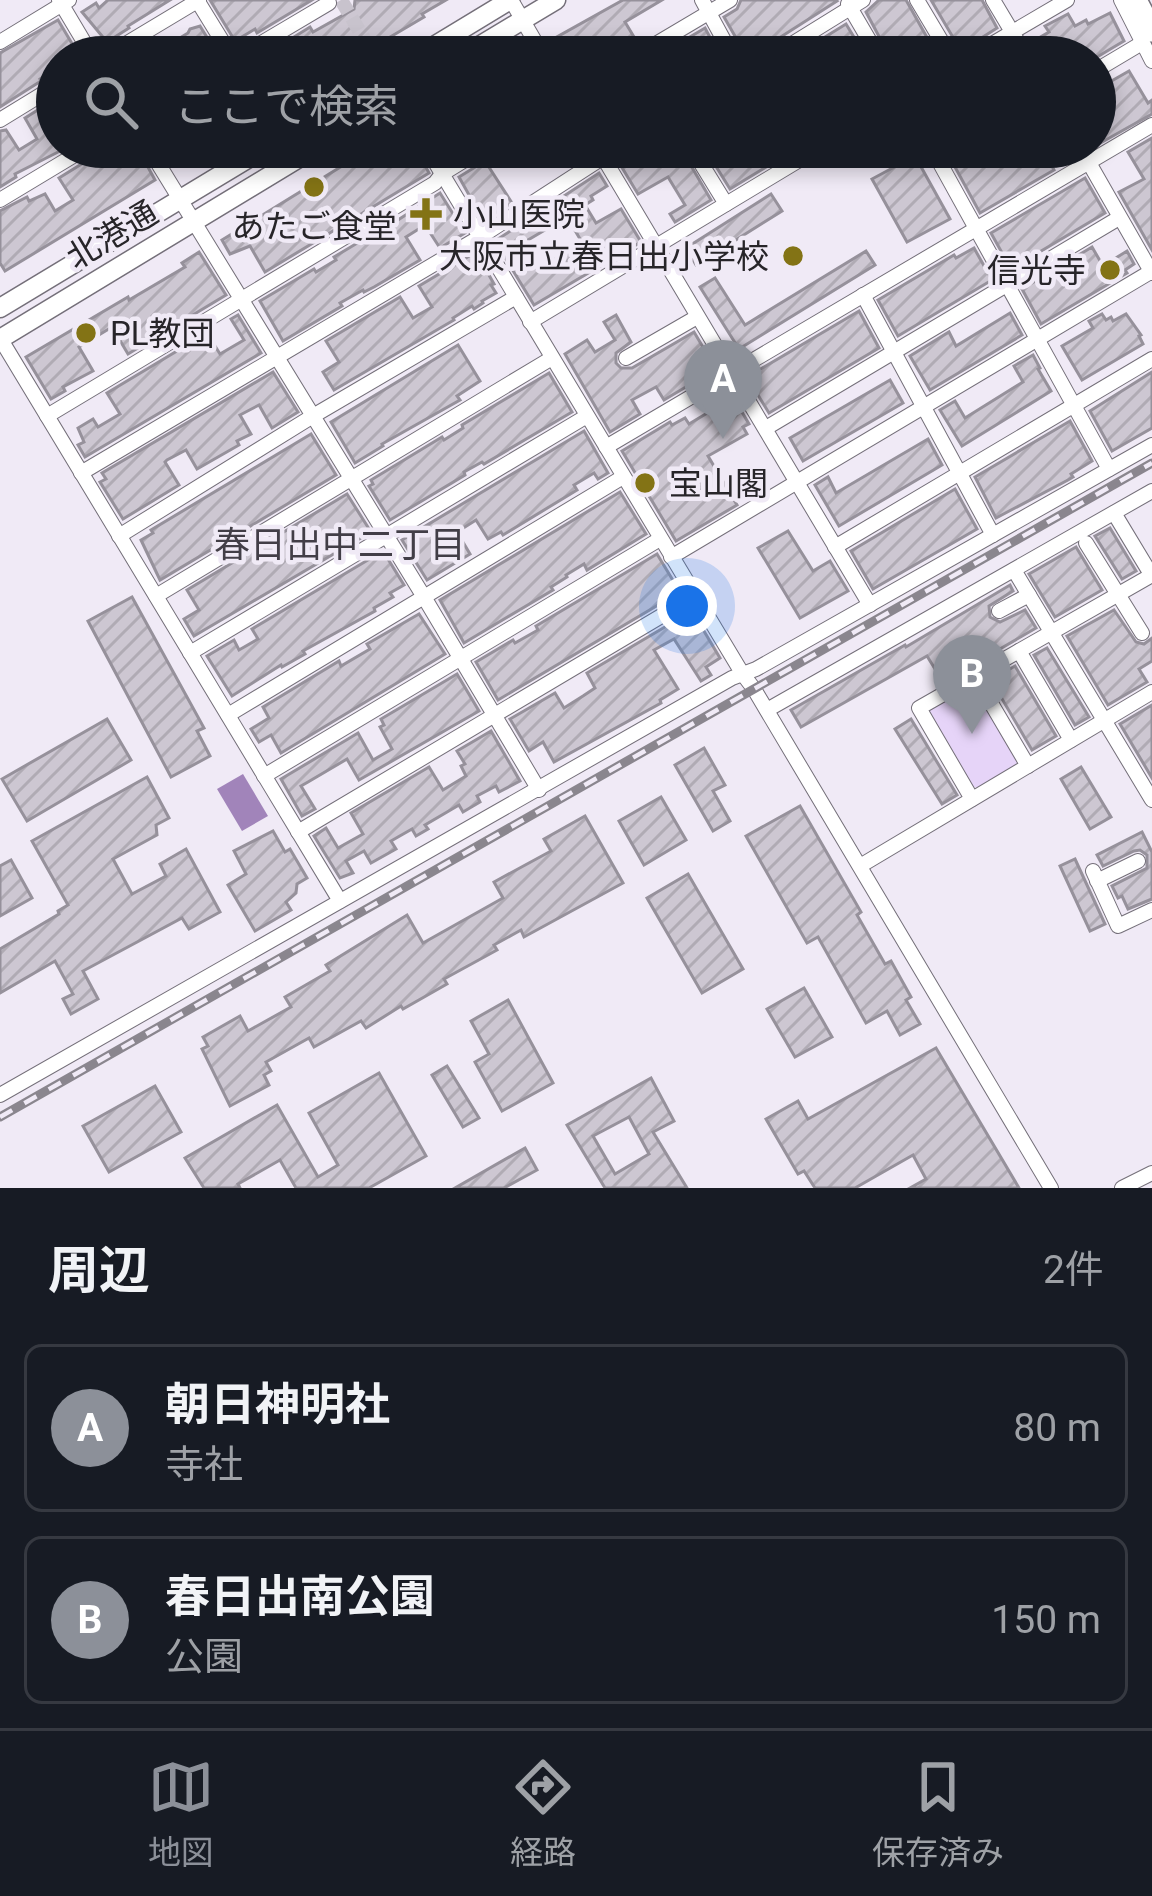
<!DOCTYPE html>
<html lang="ja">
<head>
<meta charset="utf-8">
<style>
	body { margin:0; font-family:Roboto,"Noto Sans JP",sans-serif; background:#20242c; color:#f1f3f6 }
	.you { position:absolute; left:687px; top:606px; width:42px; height:42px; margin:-30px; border:9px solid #fff; border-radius:50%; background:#1a73e8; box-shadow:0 0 0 18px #1a73e833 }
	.badge { display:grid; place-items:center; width:78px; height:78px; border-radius:50%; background:#8c9099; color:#fff; font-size:39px; font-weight:700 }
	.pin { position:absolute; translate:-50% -99px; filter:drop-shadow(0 3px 6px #0008) }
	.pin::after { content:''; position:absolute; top:63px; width:42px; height:36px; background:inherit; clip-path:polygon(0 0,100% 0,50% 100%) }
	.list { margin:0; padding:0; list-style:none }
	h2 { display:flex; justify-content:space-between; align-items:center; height:156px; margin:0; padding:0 48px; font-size:51px }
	h2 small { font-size:39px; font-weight:400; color:#9ea1a6 }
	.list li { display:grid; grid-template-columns:78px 1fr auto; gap:36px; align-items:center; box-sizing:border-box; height:168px; margin:0 24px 24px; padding:0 24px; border:3px solid #363941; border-radius:18px }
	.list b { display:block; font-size:45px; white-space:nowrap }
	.list p { margin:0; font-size:39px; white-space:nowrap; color:#9ea1a6 }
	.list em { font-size:39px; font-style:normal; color:#9ea1a6 }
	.icon { flex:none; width:66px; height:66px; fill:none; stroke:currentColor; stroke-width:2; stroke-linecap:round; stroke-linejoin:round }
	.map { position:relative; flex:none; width:1152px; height:1188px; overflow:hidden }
	.search { position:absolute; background:#171b24; box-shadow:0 6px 18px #0003; left:36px; right:36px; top:36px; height:132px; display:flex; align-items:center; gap:30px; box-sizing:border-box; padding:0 42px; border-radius:66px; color:#9ea1a6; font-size:45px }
	.sheet { height:540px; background:#171b24 }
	nav { display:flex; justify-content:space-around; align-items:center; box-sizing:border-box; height:168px; border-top:3px solid #363941; background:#171b24; font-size:33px; color:#9ea1a6 }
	nav a { display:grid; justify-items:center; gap:6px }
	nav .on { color:#8c9099 }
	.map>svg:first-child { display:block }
	.green { fill:#e6d4f8 }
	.water { fill:#a184ba }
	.building { fill:url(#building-hatch); stroke:#96919b; stroke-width:3; fill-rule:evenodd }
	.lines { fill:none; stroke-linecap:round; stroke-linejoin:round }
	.minor-tunnel { stroke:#c8c3cd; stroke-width:14; stroke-dasharray:14 7; stroke-linecap:butt }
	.minor-casing { stroke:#746f79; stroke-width:16 }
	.major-casing { stroke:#746f79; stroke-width:21 }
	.highway-casing { stroke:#746f79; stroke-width:24 }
	.minor { stroke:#fff; stroke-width:14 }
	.major { stroke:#fff; stroke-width:18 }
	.highway { stroke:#fff; stroke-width:21 }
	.rail-casing { stroke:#8a868e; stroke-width:9 }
	.rail { stroke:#f0eaf6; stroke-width:4.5; stroke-dasharray:14; stroke-linecap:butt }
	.poi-dot { fill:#837315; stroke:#f0eaf6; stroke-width:4.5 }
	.labels { text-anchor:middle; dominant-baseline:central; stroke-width:9; stroke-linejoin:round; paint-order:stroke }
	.poi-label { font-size:33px; fill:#272529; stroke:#f0eaf6; text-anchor:start }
	.street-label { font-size:33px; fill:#272529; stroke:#f0eaf6 }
	.neighbourhood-label { font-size:36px; fill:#423e47; stroke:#f0eaf6 }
</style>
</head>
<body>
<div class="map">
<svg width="1152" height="1188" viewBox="0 0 1152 1188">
	<defs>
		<pattern id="building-hatch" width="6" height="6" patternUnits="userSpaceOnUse" patternTransform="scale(3)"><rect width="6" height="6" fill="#cdc7d2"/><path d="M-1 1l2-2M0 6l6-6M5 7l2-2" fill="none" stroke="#b0abb4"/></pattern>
	</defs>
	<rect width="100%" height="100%" fill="#f0eaf6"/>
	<!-- green -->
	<polygon class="green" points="973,684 1018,759 1016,765 978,787 970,787 927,710"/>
	<!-- water -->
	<polygon class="water" points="243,774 268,816 242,831 217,789"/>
	<!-- building -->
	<g class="building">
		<polygon points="108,0 170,0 128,26 129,28 107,42 82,12 96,3 99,8"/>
		<polygon points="210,0 312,0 257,33 255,29 235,41"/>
		<polygon points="355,0 446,0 422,14 424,17 363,53 365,57 262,57 310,27 313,32 354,9"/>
		<polygon points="623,0 662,0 625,22 637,42 626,49 622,42 602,54 604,57 555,57 548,42"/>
		<polygon points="741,0 836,0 837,1 765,47 760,57 747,57 724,17 737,9"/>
		<polygon points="879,0 906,0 938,57 890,57 866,12"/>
		<polygon points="931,0 982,0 997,28 961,51"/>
		<polygon points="1110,13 1124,41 1097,57 1047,57 1037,39 1049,32 1045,26 1068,14 1075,26 1086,20 1088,24"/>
		<polygon points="58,20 80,57 57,57 57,68 40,79 41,81 0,107 0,53"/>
		<polygon points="846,24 866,57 817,57 812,45"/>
		<polygon points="200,26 216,52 207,57 149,57 188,33 190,29"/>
		<polygon points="705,28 713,43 705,47 707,51 696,57 656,57"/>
		<polygon points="1129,71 1148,103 1152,100 1152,114 1095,146 1095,82 1105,78 1108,83"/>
		<polygon points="57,98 57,147 62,150 15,174 16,177 0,187 0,131 6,130 19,150 37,139 25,118"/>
		<polygon points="1152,138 1152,250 1119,192 1144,179 1128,152"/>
		<polygon points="109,147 137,147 155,180 5,271 0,263 0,211 27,197 29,201 45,194 55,211 73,200 59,178"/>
		<polygon points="373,147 415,147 429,173 265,272 250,246 230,254 222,240"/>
		<polygon points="634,147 639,147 649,165 670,153 666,147 680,147 711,200 675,222 670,214 685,205 668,177 638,194 618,161"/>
		<polygon points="704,147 774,147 781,158 730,189"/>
		<polygon points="979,147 1042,147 1054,170 980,213 955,167 973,156"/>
		<polygon points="915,156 950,219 907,242 872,179"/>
		<polygon points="485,161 512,203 483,220 459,177"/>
		<path d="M599 173 607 186 591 196 593 200 585 205 596 223 621 209 641 242 534 305 495 241ZM567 217 583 244 537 269 526 250 532 246 528 240Z"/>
		<polygon points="1085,178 1105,213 1011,269 991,233"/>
		<polygon points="440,193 465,233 440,248 425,225 406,237 420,260 374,287 364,292 363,290 340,303 342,306 283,341 260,301 314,269 316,272 336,260 334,257 364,239 365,241"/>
		<polygon points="771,194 782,211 696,265 686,248"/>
		<polygon points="1092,247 1103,266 1127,251 1134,264 1125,270 1127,273 1041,324 1022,289"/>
		<polygon points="974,248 992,280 898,336 878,300 954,255 956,258"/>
		<polygon points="866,251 875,265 739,349 700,287 715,278 745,325"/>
		<polygon points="199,252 226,295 128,354 112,327 79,347 93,371 63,387 65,391 51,399 26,357 128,297 129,300 185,267 182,263"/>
		<polygon points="476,252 494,284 491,285 496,293 482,301 483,303 474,309 472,306 453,318 454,320 334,390 323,372 339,362 326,341 400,297 413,318 432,307 419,286"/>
		<polygon points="859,311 879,348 769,413 747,377"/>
		<polygon points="1010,313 1022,335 930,390 910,356 949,332 956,346"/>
		<polygon points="1102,314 1106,320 1111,317 1113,321 1126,314 1141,335 1139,336 1143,344 1082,380 1062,346 1093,328 1089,321"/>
		<polygon points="238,315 261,353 85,457 78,445 84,442 78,428 93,419 98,427 120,414 107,393 207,333 220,354 244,340 231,319"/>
		<polygon points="616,315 631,342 616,353 616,363 621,368 632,368 694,332 716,369 664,400 656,387 632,400 640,414 610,432 565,354 587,340 595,352 615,340 604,322"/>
		<polygon points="458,345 480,381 457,396 460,400 382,444 383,446 355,463 331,422"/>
		<polygon points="1033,355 1040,368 1038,369 1051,391 962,446 940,410 955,401 965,418 1023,382 1014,366"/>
		<polygon points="273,372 298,412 272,428 259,405 240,415 251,434 237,441 239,445 197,469 186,450 167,460 165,462 179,485 123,519 100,482 106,479 102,473"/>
		<polygon points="1152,372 1152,428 1112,451 1090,411"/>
		<polygon points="549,373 572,412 484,464 482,462 464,472 465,475 390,520 369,486 373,484 371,480 442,437 444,440 463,428 462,425"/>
		<polygon points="890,380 903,403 803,461 790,438"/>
		<polygon points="736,402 749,424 743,427 747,434 708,456 737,505 676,541 622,451 670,422 672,425 685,418 689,424 709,412 712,416"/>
		<polygon points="1070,421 1092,461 1071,474 1073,477 1068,480 996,518 975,477"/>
		<polygon points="584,431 608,473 598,479 594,473 574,485 577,490 503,535 501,532 488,539 476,520 457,532 470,554 427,580 402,540"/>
		<polygon points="311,434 336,475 160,580 141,540 153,533 151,530"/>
		<polygon points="928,439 942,465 839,526 815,485 828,477 836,493"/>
		<polygon points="955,489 977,529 873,589 851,551"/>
		<polygon points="620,492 646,534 587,570 584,564 566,575 567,577 551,587 553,590 464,643 440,600"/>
		<polygon points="347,494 371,532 194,636 184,619 199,610 187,590"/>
		<polygon points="1110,528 1136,571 1122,579 1095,536"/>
		<polygon points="788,531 813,571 830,561 848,591 800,618 758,548"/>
		<polygon points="1076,547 1102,590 1055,617 1029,574"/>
		<polygon points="383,551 404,585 390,593 393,597 374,608 375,611 303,651 305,654 282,667 281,665 232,696 207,656 234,640 239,650 258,639 252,629"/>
		<polygon points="657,554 680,592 498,700 476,662 513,640 515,643 538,630 536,626"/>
		<polygon points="1010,585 1013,591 989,606 990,617 1000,622 1025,610 1036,628 943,682 927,656 801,727 791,710 905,645 906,647"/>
		<polygon points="132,597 204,728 197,731 210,756 171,777 88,621"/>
		<polygon points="1114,610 1136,642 1144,644 1152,638 1152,661 1139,669 1147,682 1108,705 1067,636"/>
		<polygon points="692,611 720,658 706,667 711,675 701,681 674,639 654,650 678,689 660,700 661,703 554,762 543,742 529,751 510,719 555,693 564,708 583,696 595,688 587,673"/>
		<polygon points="419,614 445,654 281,753 271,735 259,742 251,729 269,718 263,707 339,661 341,666 370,649 367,644"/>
		<polygon points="1047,648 1089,717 1075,725 1034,655"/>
		<polygon points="1015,666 1056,736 1032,750 991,680"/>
		<polygon points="457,674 479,711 359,780 347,759 308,782 301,786 315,809 302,816 281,779 358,733 373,760 392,749 380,727 384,725 381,719"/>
		<polygon points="1152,705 1152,778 1120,724"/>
		<polygon points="107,719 131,760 27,821 2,779"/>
		<polygon points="911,719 957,795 942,804 895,729"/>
		<polygon points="491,731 520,781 499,792 496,786 477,796 480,802 463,812 459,805 425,825 428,829 416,836 412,829 391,841 396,849 371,863 364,851 346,861 353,873 340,878 314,836 326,828 338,848 363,834 351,813 429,767 443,790 466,776 461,766 465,764 457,751"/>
		<polygon points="704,748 725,785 713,791 730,821 713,831 675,765"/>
		<polygon points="1081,767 1111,817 1090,829 1061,779"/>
		<polygon points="147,777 169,818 156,825 157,835 113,859 132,894 166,876 160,864 186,849 220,912 189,929 182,918 83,971 98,999 71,1014 63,999 73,994 55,961 0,993 0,949 59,914 58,911 68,905 32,841"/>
		<polygon points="661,797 686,840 644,865 619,821"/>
		<polygon points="800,806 861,912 857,915 885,964 891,961 911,997 906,1000 920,1024 900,1035 887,1011 866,1023 818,937 807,943 746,836"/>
		<polygon points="585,816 623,883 524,937 521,930 494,945 497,950 444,979 447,984 403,1009 401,1006 366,1028 361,1021 314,1047 309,1038 266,1062 271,1071 264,1075 269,1085 230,1106 202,1049 208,1046 203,1037 240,1016 248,1031 291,1007 285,997 330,971 326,965 407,915 423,943 503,898 494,882 551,851 544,839"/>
		<polygon points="273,831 285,852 290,849 307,878 297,884 296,893 286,902 291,910 255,931 228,885 246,874 234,851"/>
		<polygon points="1142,832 1152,852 1152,899 1128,909 1122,896 1118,898 1112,886 1147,868 1147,855 1140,850 1134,851 1103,866 1097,855"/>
		<polygon points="1075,859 1105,924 1090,931 1060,866"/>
		<polygon points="11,860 32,898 0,916 0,866"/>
		<polygon points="688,874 743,969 702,993 647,898"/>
		<polygon points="804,988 832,1037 795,1057 767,1009"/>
		<polygon points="508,1000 553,1083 502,1111 475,1062 489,1054 471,1021"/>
		<polygon points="936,1048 1019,1188 910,1188 926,1179 913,1155 855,1188 815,1188 804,1171 798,1174 766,1119 798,1101 808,1119"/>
		<polygon points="447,1066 479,1118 463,1127 432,1075"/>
		<polygon points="379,1073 426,1156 369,1188 296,1188 280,1160 238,1184 240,1188 204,1188 185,1158 277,1105 318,1177 338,1165 309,1113"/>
		<path d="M651 1078 674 1121 653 1132 687 1188H605L567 1125ZM629 1117 649 1154 615 1174 593 1136Z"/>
		<polygon points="155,1086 181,1132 109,1172 83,1126"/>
		<polygon points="525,1148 537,1170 504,1188 455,1188"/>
	</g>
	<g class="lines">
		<!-- minor-tunnel -->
		<polyline class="minor-tunnel" points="341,0 375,57"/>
		<defs>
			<g id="minor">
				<polyline points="59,0 93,57"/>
				<polyline points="197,0 232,57"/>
				<polyline points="511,0 544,57"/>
				<polyline points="702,0 733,57"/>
				<polyline points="917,0 951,57"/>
				<polyline points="993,0 1027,57"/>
				<polyline points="1121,0 1152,61"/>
				<polyline points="848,4 879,57"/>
				<polyline points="798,41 806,57"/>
				<polyline points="0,42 69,0"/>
				<polyline points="104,57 199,0"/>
				<polyline points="238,57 329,3"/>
				<polyline points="634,57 730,0"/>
				<polyline points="771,57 863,0"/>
				<polyline points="970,57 1067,0"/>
				<polyline points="1095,71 1142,43"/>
				<polyline points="0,120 57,85"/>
				<polyline points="148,147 424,597 539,790"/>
				<polyline points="426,147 742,673 754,689 1051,1188"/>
				<polyline points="597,147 870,605"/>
				<polyline points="691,147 726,204"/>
				<polyline points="931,147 1109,469"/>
				<polyline points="1080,147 1152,273"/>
				<polyline points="940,162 966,147"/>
				<polyline points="0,200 88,147"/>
				<polyline points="863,295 993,535"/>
				<polyline points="530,322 821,147"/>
				<polyline points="0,338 340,901"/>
				<polyline points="626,358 697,317"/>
				<polyline points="47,416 435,183 442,174 486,147"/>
				<polyline points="766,428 1119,218"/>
				<polyline points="606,447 1152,125"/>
				<polyline points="81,473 480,237 619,147"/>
				<polyline points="1114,513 1152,576"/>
				<polyline points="119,536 313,416 516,297"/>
				<polyline points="1086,543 1142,633"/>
				<polyline points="835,547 1152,359"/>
				<polyline points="671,557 1152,271"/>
				<polyline points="1014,570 1152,800"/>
				<polyline points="156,596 552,358"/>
				<polyline points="999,611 1029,595"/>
				<polyline points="1019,651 1071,740"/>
				<polyline points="190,653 587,416"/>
				<polyline points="975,676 1028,766"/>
				<polyline points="767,710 1152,491"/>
				<polyline points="228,715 623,477"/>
				<polyline points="264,776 660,539"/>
				<polyline points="972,799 919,708 1152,575"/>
				<polyline points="298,832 695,596"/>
				<polyline points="860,866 1152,692"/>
				<polyline points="1093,871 1118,926 1152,910"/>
				<polyline points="1097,881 1138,861"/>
				<polyline points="0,1095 732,678 756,669 1152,445"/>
				<polyline points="1122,1188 1152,1173"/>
			</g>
			<g id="major">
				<polyline points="416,57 510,0"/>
				<polyline points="461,57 556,0"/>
				<polyline points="0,308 267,147"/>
				<polyline points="0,339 317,147"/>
			</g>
			<polyline id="highway" points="1136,0 1152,31"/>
		</defs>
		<!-- minor casing -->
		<use href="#minor" class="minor-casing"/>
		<!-- major casing -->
		<use href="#major" class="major-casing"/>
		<!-- highway casing -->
		<use href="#highway" class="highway-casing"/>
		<!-- minor -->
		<use href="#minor" class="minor"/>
		<!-- major -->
		<use href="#major" class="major"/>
		<!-- highway -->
		<use href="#highway" class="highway"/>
		<defs>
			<polyline id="rail" points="0,1117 1152,463"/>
		</defs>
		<!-- rail casing -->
		<use href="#rail" class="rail-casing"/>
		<!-- rail -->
		<use href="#rail" class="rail"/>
	</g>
	<!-- markers -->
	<g class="poi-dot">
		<circle cx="314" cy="187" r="12"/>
		<path d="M420 196h12v12h12v12h-12v12h-12v-12h-12v-12h12z"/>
		<circle cx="793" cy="256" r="12"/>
		<circle cx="1110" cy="270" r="12"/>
		<circle cx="86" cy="333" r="12"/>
		<circle cx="645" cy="483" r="12"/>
	</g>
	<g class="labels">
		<!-- poi labels -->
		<g class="poi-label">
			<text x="453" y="214">小山医院</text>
			<text x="314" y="226" text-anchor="middle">あたご食堂</text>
			<text x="769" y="256" text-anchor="end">大阪市立春日出小学校</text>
			<text x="1086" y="270" text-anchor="end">信光寺</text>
			<text x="110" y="333">PL教団</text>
			<text x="669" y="483">宝山閣</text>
		</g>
		<!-- street labels -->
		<g class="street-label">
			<text transform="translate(112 235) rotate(-31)">北港通</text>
		</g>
		<!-- neighbourhood labels -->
		<g class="neighbourhood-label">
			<text x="340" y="545">春日出中二丁目</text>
		</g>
	</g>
</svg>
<div class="you"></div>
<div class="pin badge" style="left:723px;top:439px">A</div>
<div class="pin badge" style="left:972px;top:734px">B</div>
<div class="search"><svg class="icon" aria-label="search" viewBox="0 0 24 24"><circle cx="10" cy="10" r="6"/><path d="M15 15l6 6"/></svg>ここで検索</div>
</div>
<section class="sheet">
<h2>周辺<small>2件</small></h2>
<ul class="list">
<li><span class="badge">A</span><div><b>朝日神明社</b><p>寺社</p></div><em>80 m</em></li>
<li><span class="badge">B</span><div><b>春日出南公園</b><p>公園</p></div><em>150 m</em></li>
</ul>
</section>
<nav>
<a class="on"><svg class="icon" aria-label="map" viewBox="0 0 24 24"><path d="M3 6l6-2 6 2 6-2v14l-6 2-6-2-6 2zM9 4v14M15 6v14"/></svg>地図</a>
<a><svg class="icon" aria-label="directions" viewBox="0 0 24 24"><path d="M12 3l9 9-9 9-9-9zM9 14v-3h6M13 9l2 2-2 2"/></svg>経路</a>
<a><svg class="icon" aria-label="saved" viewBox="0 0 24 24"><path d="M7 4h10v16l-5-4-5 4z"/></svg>保存済み</a>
</nav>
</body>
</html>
